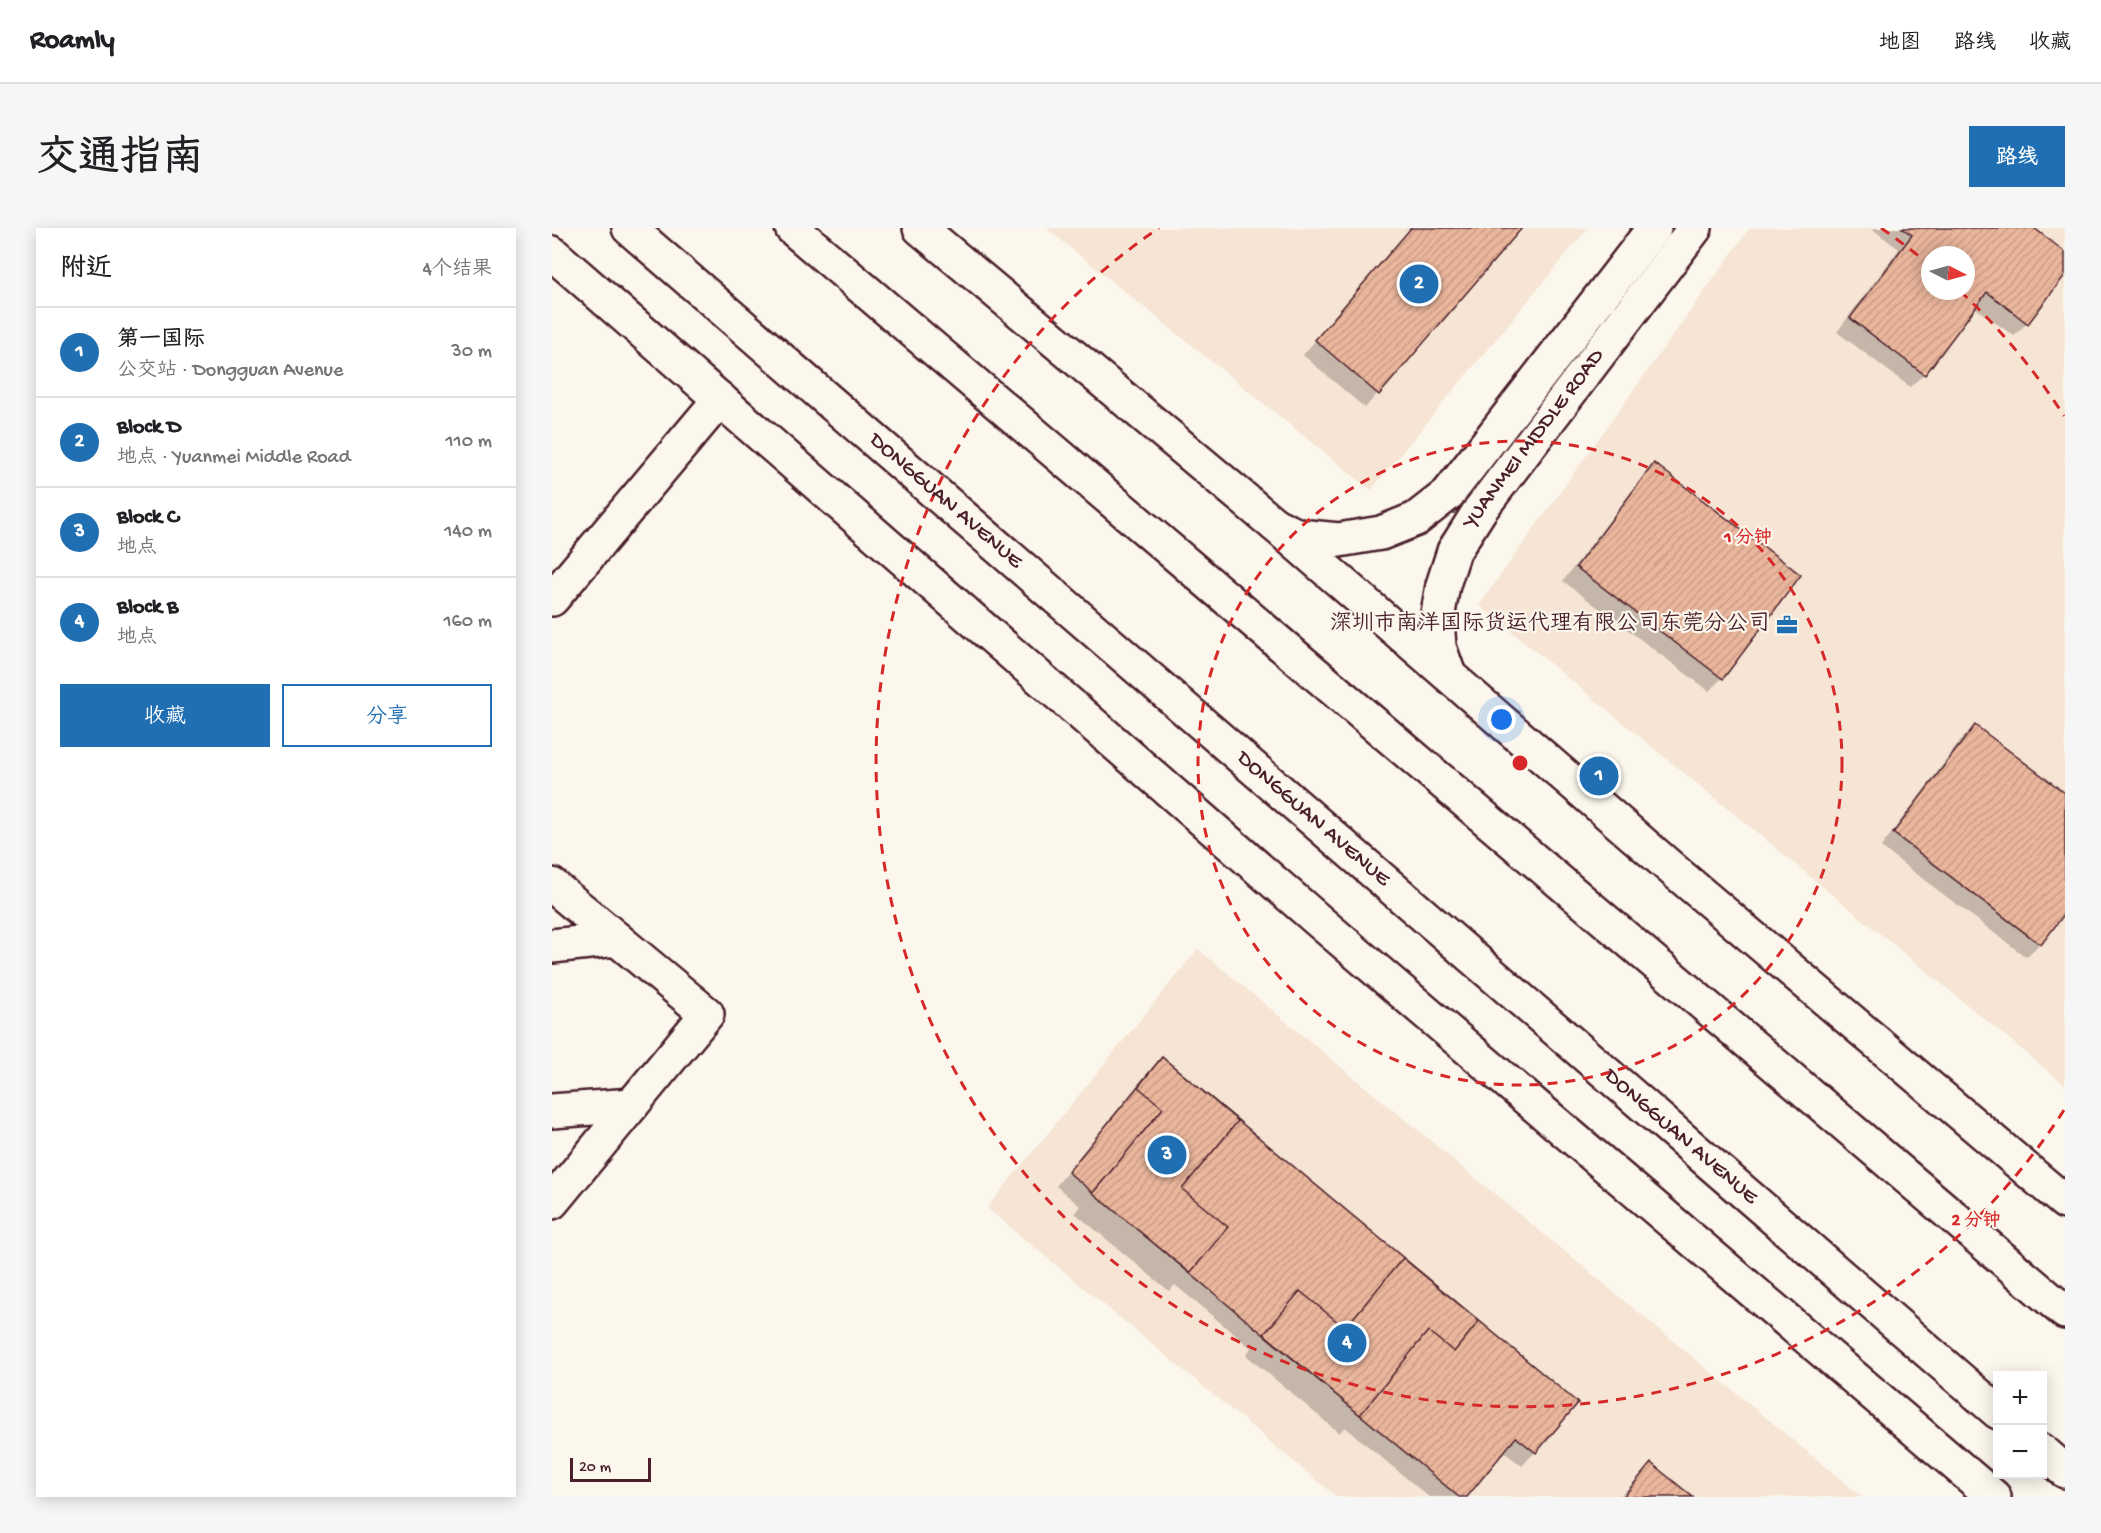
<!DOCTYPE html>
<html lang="zh">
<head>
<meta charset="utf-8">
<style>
	body { margin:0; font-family:"Gochi Hand","LXGW WenKai TC",sans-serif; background:#f6f6f6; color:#202124 }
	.controls { position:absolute; right:18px; bottom:18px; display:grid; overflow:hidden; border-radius:0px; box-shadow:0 3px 15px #0003 }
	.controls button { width:54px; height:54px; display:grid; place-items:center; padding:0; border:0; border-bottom:2px solid #e0e0e0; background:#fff; color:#202124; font:30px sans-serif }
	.compass { position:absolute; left:1369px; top:18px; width:54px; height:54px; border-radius:50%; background:#fff; box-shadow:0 3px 15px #0003; rotate:96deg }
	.scale { position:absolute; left:18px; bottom:15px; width:81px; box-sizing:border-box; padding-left:6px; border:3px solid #4a1f2b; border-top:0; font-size:16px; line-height:21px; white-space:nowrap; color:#4a1f2b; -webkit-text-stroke:4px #fbf7ec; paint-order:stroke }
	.you { position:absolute; left:950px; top:492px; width:21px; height:21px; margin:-15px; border:4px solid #fff; border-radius:50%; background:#1a73e8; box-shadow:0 0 0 9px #1a73e833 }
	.badge { display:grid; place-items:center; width:39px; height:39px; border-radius:50%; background:#1f6fb2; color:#fff; font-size:20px; font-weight:700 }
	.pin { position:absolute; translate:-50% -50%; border:3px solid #fff; box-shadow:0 2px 6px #0006 }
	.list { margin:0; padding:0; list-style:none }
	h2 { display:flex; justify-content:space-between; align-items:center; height:78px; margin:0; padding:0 24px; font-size:26px }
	h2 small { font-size:20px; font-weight:400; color:#757577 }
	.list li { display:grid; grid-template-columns:39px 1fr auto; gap:18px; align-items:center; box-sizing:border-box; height:90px; padding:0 24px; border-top:2px solid #e0e0e0 }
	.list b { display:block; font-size:22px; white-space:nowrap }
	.list p { margin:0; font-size:20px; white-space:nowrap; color:#757577 }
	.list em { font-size:20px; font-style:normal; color:#757577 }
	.actions { display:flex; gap:12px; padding:18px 24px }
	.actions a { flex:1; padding:14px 0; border:2px solid #1f6fb2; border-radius:0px; text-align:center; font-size:21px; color:#1f6fb2 }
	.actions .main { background:#1f6fb2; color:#fff }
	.map { position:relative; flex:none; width:1513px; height:1269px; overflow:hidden; border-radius:0px }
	header { display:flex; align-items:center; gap:36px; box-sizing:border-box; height:84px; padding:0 30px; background:#fff; border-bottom:2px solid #e0e0e0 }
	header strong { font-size:28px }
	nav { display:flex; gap:33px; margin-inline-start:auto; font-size:21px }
	.intro { display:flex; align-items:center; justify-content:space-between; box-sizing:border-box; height:144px; padding:0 36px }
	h1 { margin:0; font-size:42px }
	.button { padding:15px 27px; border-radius:0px; background:#1f6fb2; color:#fff; font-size:21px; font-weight:700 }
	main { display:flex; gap:36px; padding:0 36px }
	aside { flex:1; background:#fff; border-radius:0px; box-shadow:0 3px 15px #0003 }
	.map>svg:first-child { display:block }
	.built { fill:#f6e4d4; fill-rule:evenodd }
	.shadow { fill:#0003; fill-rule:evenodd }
	.building { fill:url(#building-hatch); stroke:#4a1f2b; stroke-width:1.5; fill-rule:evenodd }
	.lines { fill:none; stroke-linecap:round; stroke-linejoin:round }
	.minor-casing { stroke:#4a1f2b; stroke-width:38 }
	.major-casing { stroke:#4a1f2b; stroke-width:38 }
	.minor { stroke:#fbf7ec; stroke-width:33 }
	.major { stroke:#fbf7ec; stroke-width:33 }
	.ring { fill:none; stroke:#d62828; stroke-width:3; stroke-dasharray:10 8 }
	.labels { text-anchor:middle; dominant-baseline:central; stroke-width:4.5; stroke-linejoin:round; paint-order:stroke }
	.street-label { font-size:22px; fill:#4a1f2b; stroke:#fbf7ec }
	.poi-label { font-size:22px; fill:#4a1f2b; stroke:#fbf7ec; text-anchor:end }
	.centre { fill:#d62828; stroke:#fbf7ec; stroke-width:3 }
	.ring-label { font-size:18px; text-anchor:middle; font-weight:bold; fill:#d62828; stroke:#fbf7ec; stroke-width:4.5; stroke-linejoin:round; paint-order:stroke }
</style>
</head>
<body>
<header>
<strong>Roamly</strong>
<nav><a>地图</a><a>路线</a><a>收藏</a></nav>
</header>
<div class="intro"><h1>交通指南</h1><a class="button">路线</a></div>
<main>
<aside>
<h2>附近<small>4个结果</small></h2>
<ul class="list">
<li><span class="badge">1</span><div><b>第一国际</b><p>公交站 · Dongguan Avenue</p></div><em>30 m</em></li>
<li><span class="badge">2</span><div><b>Block D</b><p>地点 · Yuanmei Middle Road</p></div><em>110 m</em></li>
<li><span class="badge">3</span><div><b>Block C</b><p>地点</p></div><em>140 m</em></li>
<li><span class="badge">4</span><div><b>Block B</b><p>地点</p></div><em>160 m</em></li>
</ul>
<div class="actions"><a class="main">收藏</a><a>分享</a></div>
</aside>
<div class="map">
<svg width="1513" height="1269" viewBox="0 0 1513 1269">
	<defs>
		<pattern id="building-hatch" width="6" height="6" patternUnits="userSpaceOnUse" patternTransform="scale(1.5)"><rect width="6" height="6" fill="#eab69c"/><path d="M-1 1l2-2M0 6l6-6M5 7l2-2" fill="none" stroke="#ca9c87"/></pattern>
	</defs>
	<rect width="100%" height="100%" fill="#fbf7ec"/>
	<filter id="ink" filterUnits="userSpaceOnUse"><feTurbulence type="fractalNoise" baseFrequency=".0167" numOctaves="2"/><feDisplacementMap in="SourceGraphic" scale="12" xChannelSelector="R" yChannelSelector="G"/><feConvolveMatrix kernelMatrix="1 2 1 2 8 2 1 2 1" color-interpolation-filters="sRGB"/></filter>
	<g filter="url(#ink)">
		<!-- built -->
		<g class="built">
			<polygon points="494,0 1036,0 819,262"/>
			<path d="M1198 0H1513V857L927 377ZM1378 27H1414V63H1378Z"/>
			<polygon points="646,721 1310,1269 785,1269 435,980"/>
		</g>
		<!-- shadow -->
		<g class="shadow">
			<polygon points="859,0 968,0 813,180 751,127"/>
			<path d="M1319 0H1479L1513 26V45L1475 95 1462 108 1422 79 1372 146 1358 159 1285 104 1347 21ZM1378 27H1414V63H1378Z"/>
			<polygon points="1102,237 1170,450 1157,463 1011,353 1089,251"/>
			<polygon points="1423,499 1513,567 1513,682 1488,716 1474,729 1329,619 1409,512"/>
			<polygon points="610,831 983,1224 970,1238 951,1223 913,1269 877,1269 793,1199 787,1205 694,1127 699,1120 623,1057 617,1063 523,985 528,978 504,958 591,850"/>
			<polygon points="1099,1237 1138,1269 1067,1269"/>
		</g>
		<!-- building -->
		<g class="building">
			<polygon points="859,0 970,0 827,167 763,112"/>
			<path d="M1350 0H1482L1513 24V47L1476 96 1435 64 1373 147 1298 90 1360 7ZM1378 27H1414V63H1378Z"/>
			<polygon points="1102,235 1249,347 1171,451 1024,339"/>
			<polygon points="1423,497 1513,565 1513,685 1489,717 1341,605"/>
			<polygon points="610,829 1026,1175 984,1225 964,1209 915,1269 907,1269 516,944"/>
			<polygon points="610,829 686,893 630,961 676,999 638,1045 541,965 611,880 586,859"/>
			<polygon points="851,1030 927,1093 902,1124 876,1103 808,1187 712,1106 748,1063 793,1100"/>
			<polygon points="1099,1235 1141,1269 1071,1269"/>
		</g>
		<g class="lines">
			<defs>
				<g id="minor">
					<polyline points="723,297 746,308 787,312 829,305 864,291 896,266 1102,0"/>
					<polyline points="0,371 168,171"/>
					<path id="s1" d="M897 447 887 419 885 391 891 357 902 323 928 282 1143 0"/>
					<polyline points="0,657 155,786 0,974"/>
					<polyline points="0,718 65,711"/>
					<polyline points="0,883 80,877"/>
				</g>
				<g id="major">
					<path id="s2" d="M77 0 1446 1184"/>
					<polyline points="240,0 1513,1084"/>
					<polyline points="368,0 723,297 1126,646 1513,974"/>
					<polyline points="0,25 768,694 1442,1269"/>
					<polyline points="1490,1223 1513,1243"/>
				</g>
			</defs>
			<!-- minor casing -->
			<use href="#minor" class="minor-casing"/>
			<!-- major casing -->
			<use href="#major" class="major-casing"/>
			<!-- minor -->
			<use href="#minor" class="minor"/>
			<!-- major -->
			<use href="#major" class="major"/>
		</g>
	</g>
	<!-- distance rings -->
	<g class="ring">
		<circle cx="968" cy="535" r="322"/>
		<path d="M1512 882A645 645 0 1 1 607 0M1329 0A645 645 0 0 1 1374 34M1408 63A645 645 0 0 1 1512 188"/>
	</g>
	<!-- icons -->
	<defs>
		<symbol id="office-bare" viewBox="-9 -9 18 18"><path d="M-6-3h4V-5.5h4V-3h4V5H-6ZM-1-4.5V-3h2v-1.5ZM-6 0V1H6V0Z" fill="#1f6fb2" stroke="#fbf7ec" stroke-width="2.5" paint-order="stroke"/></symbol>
	</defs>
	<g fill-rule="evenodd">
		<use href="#office-bare" x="1220" y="382" width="30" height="30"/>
	</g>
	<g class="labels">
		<!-- street labels -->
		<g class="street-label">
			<text stroke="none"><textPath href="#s1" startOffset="266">YUANMEI MIDDLE ROAD</textPath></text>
			<text stroke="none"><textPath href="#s2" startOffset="418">DONGGUAN AVENUE</textPath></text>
			<text stroke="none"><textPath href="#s2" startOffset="904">DONGGUAN AVENUE</textPath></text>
			<text stroke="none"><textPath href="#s2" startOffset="1390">DONGGUAN AVENUE</textPath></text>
		</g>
		<!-- poi labels -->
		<g class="poi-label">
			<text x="1218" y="397">深圳市南洋国际货运代理有限公司东莞分公司</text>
		</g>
	</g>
	<circle cx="968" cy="535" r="9" class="centre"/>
	<g class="ring-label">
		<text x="1196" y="314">1 分钟</text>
		<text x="1424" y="997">2 分钟</text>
	</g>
</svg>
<div class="controls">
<button>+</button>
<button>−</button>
</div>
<svg class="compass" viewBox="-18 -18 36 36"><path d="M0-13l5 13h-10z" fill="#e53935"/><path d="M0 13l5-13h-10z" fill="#757577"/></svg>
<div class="scale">20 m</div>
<div class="you"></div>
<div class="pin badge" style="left:1047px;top:548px">1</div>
<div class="pin badge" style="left:867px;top:56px">2</div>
<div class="pin badge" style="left:615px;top:927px">3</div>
<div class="pin badge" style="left:795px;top:1115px">4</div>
</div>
</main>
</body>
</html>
